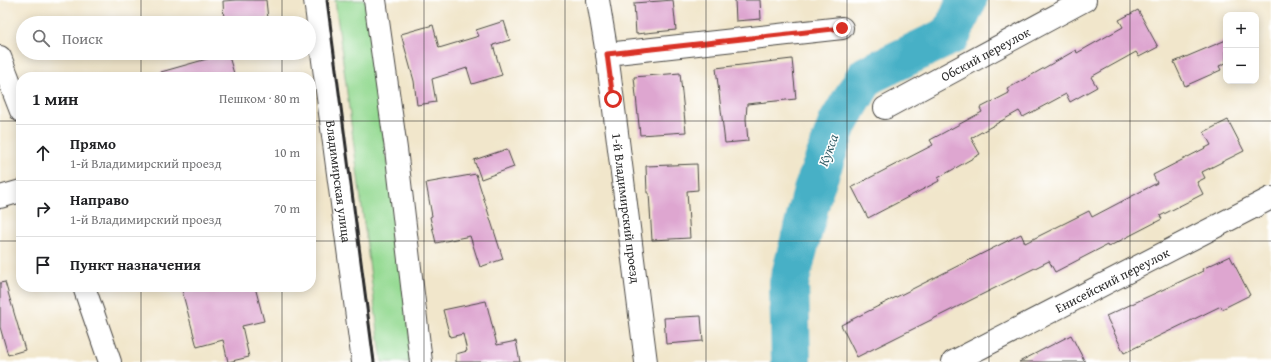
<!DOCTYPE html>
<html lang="ru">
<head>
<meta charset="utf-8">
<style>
	body { margin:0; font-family:"Gentium Book Plus",serif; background:#f2f2f2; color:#202124 }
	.controls { position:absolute; right:12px; top:12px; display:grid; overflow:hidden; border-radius:8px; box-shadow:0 2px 10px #0003 }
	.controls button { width:36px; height:36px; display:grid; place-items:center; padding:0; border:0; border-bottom:1px solid #e0e0e0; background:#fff; color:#202124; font:20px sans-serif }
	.stop { position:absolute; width:12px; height:12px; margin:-9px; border:3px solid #d93025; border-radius:50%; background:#fff }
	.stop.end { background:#d93025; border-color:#fff; box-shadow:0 1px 4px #0008 }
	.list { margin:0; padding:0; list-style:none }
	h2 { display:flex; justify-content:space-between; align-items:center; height:52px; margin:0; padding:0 16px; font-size:17px }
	h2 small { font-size:13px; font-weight:400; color:#757577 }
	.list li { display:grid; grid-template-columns:26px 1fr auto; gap:12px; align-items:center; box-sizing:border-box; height:56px; padding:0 16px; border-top:1px solid #e0e0e0 }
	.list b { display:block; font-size:15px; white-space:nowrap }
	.list p { margin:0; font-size:13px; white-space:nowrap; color:#757577 }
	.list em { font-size:13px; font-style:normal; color:#757577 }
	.icon { flex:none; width:22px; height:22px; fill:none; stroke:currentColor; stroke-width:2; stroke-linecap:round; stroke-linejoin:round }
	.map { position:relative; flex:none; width:1271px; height:362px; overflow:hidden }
	.search { position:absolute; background:#fff; box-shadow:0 2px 10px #0003; left:16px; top:16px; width:300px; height:44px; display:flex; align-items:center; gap:10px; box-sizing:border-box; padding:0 14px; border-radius:22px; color:#757577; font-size:15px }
	.panel { position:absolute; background:#fff; box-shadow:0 2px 10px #0003; left:16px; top:72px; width:300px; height:220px; border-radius:16px }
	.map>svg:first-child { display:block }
	.green { fill:#95da93; stroke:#60825f }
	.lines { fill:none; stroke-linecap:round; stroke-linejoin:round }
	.river { stroke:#47b0c6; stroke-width:40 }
	.building { fill:#dea6d0 }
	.minor-casing { stroke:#494743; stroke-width:24 }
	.tertiary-casing { stroke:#494743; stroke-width:24 }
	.minor { stroke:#fff; stroke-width:22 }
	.tertiary { stroke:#fff; stroke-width:22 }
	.rail { stroke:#2b2b2b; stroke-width:3 }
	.route { stroke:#d93025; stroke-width:5 }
	.grid { fill:none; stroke:#2b2b2b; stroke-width:1; stroke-opacity:0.55 }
	.labels { text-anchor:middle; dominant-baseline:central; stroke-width:3; stroke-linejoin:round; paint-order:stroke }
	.street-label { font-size:13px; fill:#2b2b2b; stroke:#fff }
	.water-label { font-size:14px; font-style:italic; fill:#366069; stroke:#fff }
</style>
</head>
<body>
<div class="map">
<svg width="1271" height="362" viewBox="0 0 1271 362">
	<rect width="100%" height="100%" fill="#fff"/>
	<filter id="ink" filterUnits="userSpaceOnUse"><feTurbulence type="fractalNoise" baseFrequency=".025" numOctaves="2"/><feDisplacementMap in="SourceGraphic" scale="8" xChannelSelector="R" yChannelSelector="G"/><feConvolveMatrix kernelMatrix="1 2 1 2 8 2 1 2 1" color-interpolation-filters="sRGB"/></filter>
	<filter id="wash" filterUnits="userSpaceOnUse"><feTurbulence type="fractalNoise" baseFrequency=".012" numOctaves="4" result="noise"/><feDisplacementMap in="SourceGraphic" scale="16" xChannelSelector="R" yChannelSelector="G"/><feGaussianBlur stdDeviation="0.9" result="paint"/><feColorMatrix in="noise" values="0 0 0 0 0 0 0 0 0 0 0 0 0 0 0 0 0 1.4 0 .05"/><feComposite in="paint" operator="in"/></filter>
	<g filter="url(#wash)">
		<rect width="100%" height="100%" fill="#f1e6cb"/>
		<!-- green -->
		<polygon class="green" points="335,0 368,0 413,362 382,362"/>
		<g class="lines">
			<!-- river -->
			<polyline class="river" points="791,362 789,283 813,191 838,123 866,76 951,35 967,0"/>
		</g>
		<g id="blocks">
			<!-- building -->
			<g class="building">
				<polygon points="236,0 266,0 268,19 224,22 223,1"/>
				<polygon points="673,0 676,30 636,34 634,3"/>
				<polygon points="735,0 760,0 761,19 736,21"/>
				<polygon points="1138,10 1158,47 1139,57 1136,52 1091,77 1097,87 1070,102 1066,94 1023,117 1019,111 971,138 980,154 938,178 939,181 868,218 852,187 933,145 930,140 982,112 980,108 1009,93 1007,89 1076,50 1077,53 1123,27 1119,20"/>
				<polygon points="504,21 510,40 493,45 502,75 472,84 467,68 432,79 436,102 417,105 414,81 401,34 433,25 439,48 479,36 476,30"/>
				<polygon points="1226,40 1226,63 1219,66 1221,70 1185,86 1174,62"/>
				<polygon points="228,53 235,77 162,77 161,72"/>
				<polygon points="792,59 796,99 747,104 746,119 748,141 725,143 716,68"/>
				<polygon points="680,73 686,132 640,135 634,77"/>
				<polygon points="1228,120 1244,151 1202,172 1205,178 1197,182 1203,194 1160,216 1162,219 1108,247 1107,245 1055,272 1049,261 857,357 841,325 1021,234 1025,243 1089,211 1092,217 1157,183 1153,175 1211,145 1204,132"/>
				<polygon points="507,149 514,167 481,179 474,160"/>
				<polygon points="697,164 698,190 687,191 690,238 652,240 649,193 647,193 646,166"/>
				<polygon points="476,174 503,259 480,267 470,236 436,243 430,217 432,216 426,183"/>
				<polygon points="1230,256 1250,295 1222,309 1221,306 1124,353 1106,316 1203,271 1202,269"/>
				<polygon points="5,282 25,350 8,355 0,327 0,283"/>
				<polygon points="181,287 255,287 264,321 242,326 249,357 228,362 223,340 197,347"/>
				<polygon points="486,301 497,345 516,341 520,362 456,362 456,354 467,351 463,334 450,337 443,310"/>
				<polygon points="701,316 703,341 666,344 664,318"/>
				<polygon points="1071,335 1085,362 1019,362"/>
			</g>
		</g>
	</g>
	<g filter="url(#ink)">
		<use href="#blocks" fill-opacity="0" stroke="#494743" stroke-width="1"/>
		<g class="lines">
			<defs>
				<g id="minor">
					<path id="s1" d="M315 0 363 362"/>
					<polyline points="375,0 396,149 421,362"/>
					<path id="s2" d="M598 0 607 54 646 362"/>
					<polyline points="607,54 842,28"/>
					<path id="s3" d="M885 108 1085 0"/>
					<polyline points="0,197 21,191"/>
					<path id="s4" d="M953 362 1271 198"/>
				</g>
				<g id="tertiary">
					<polyline points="0,57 21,111"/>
					<polyline points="84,287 110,362"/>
				</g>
			</defs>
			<!-- minor casing -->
			<use href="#minor" class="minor-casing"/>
			<!-- tertiary casing -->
			<use href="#tertiary" class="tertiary-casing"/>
			<!-- minor -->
			<use href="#minor" class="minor"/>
			<!-- tertiary -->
			<use href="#tertiary" class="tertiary"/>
			<!-- rail -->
			<polyline class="rail" points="327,0 374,362"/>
		</g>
	</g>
	<g class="lines" filter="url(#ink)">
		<!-- route -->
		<polyline class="route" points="613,99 607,54 842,28"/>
	</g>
	<!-- grid -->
	<path class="grid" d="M141 0V23M282 0V23M424 0V362M565 0V362M706 0V362M847 0V362M989 0V362M1130 0V362M141 53V77M282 53V77M0 121H21M311 121H1271M0 241H21M311 241H1271M141 287V362M282 287V362"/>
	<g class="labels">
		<!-- street labels -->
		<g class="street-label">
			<text stroke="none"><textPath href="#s3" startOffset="114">Обский переулок</textPath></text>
			<text stroke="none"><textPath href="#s1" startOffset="183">Владимирская улица</textPath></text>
			<text stroke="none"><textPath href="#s2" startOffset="210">1-й Владимирский проезд</textPath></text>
			<text stroke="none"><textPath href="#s4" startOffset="179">Енисейский переулок</textPath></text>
		</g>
		<!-- water labels -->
		<g class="water-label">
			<text transform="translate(828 150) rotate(-70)">Кукса</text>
		</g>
	</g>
</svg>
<div class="controls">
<button>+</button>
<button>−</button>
</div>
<div class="stop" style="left:613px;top:99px"></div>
<div class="stop end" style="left:842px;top:28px"></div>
<div class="search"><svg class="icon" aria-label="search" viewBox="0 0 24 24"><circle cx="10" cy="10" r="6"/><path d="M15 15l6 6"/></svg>Поиск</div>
<section class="panel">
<h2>1 мин<small>Пешком · 80 m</small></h2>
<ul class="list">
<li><svg class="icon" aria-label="ahead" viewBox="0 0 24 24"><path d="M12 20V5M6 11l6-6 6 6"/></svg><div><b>Прямо</b><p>1-й Владимирский проезд</p></div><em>10 m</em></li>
<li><svg class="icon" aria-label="right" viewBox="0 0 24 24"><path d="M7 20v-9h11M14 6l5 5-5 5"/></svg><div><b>Направо</b><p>1-й Владимирский проезд</p></div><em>70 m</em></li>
<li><svg class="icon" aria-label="arrive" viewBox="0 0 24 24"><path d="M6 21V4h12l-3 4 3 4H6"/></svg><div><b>Пункт назначения</b></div></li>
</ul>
</section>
</div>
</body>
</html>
